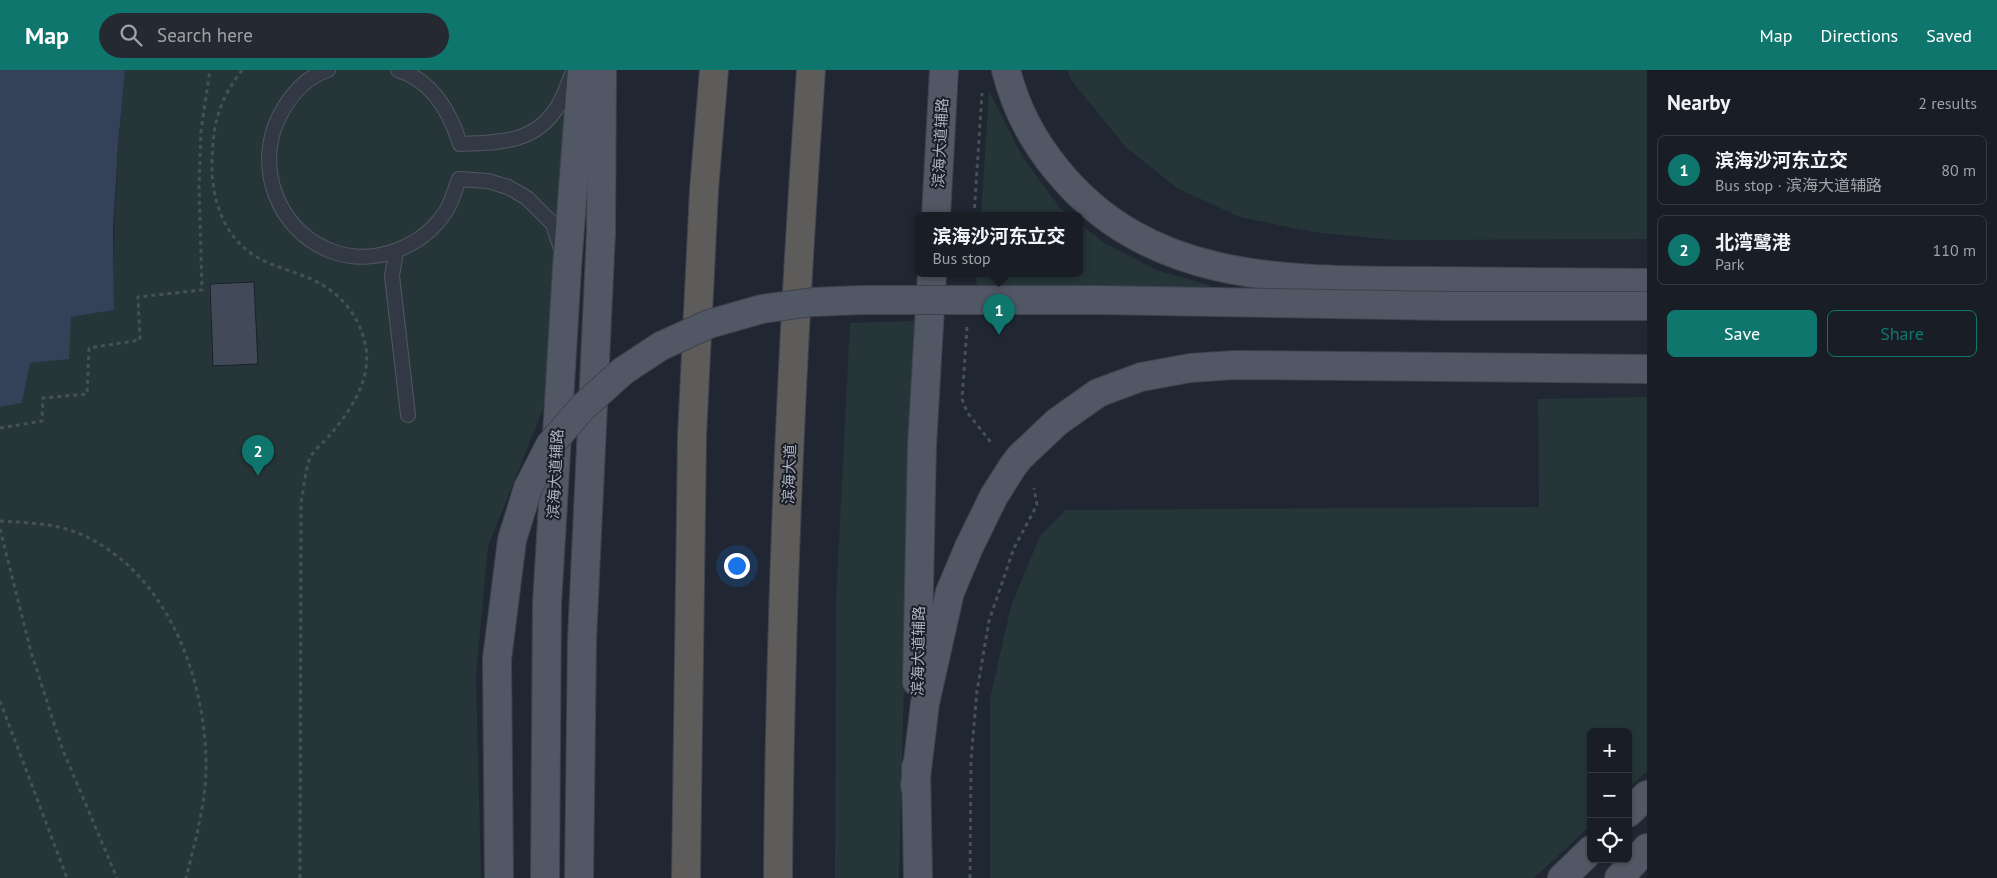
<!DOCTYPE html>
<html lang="en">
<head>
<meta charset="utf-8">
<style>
	body { margin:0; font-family:"PT Sans","Noto Sans SC",sans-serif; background:#252a32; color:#f1f3f6 }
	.controls { position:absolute; right:15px; bottom:15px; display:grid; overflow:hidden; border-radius:8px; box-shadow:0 1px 4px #0004 }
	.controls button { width:45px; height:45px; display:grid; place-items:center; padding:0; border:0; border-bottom:1px solid #363b43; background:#181d26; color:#f1f3f6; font:25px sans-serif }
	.you { position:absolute; left:736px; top:495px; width:18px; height:18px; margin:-12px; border:4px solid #fff; border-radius:50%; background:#1a73e8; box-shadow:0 0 0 8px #1a73e833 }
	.badge { display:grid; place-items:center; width:32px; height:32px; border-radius:50%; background:#0f766e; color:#fff; font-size:16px; font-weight:700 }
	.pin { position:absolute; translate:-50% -41px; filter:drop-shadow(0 1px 2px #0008) }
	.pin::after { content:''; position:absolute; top:26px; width:18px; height:15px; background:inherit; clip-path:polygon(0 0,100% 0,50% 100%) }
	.popup { position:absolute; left:915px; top:142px; width:168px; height:65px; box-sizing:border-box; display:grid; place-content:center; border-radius:8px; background:#181d26; filter:drop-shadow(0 1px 4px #0005); font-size:16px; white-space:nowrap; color:#9fa2a7 }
	.popup b { font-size:19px; color:#f1f3f6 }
	.popup::after { content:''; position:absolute; left:50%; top:100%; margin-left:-10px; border:10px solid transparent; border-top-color:#181d26 }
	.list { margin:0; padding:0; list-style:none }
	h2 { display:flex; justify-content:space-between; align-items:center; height:65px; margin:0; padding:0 20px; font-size:21px }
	h2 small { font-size:16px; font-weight:400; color:#9fa2a7 }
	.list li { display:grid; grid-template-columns:32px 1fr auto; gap:15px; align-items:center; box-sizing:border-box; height:70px; margin:0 10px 10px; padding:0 10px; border:1px solid #363b43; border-radius:8px }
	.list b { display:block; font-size:19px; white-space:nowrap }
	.list p { margin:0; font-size:16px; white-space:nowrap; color:#9fa2a7 }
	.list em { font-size:16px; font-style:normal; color:#9fa2a7 }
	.actions { display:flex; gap:10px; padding:15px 20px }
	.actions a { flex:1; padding:11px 0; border:1px solid #0f766e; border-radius:8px; text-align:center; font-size:18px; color:#0f766e }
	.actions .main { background:#0f766e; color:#fff }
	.icon { flex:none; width:28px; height:28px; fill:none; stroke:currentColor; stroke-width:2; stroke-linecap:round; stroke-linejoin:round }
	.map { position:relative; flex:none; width:1647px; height:808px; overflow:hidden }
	header { display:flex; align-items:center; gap:30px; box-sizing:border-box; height:70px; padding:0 25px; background:#0f766e; color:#fff }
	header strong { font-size:24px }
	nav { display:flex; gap:28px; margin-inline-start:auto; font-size:18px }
	.search { width:350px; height:45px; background:#252a32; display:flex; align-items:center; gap:12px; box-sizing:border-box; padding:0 18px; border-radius:28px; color:#9fa2a7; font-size:19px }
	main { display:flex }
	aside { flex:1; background:#181d26 }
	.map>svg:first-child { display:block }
	.green { fill:#263638 }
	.water { fill:#354059 }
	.building { fill:#424958; stroke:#1b202b }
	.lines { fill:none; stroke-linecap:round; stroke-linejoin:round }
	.service-casing { stroke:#515662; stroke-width:16 }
	.primary-casing { stroke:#3d424e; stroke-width:30 }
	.trunk-casing { stroke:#3e434f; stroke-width:30 }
	.path { stroke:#445256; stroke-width:3; stroke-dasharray:4 4; stroke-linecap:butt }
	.service { stroke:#333944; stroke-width:14 }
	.primary { stroke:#515764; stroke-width:28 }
	.trunk { stroke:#5e5c5a; stroke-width:28 }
	.primary-bridge-casing { stroke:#3d424e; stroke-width:30; stroke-linecap:butt }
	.primary-bridge { stroke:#515764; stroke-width:28 }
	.labels { text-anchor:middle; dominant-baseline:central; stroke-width:4; stroke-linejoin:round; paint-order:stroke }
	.street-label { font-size:15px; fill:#adb3c1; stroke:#191e28 }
</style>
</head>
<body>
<header>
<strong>Map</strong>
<div class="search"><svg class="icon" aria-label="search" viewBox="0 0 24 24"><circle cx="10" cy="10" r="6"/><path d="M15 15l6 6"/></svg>Search here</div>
<nav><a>Map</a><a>Directions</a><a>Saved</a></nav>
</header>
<main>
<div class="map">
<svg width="1647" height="808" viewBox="0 0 1647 808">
	<rect width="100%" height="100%" fill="#202733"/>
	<!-- green -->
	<g class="green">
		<path d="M125 0H569L551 319 488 476 476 605 481 808H0V337L22 333 30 293 71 247 114 240C113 158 117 81 125 0Z"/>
		<polygon points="1067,0 1647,0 1647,169 1393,170 1313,162 1240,147 1177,118 1126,77 1071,10"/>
		<polygon points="989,21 1023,88 1060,138 1070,146 981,146"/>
		<polygon points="1079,153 1103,172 1156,200 1209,215 1208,225 976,221 977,204 1079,204"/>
		<polygon points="917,251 907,493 899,808 835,808 836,533 850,253"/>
		<polygon points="1647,327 1647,701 1628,719 1628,662 1591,662 1591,755 1534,808 990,808 990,629 1011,536 1040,466 1066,440 1539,437 1538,329"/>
	</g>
	<!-- water -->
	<polygon class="water" points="0,0 125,0 118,76 113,161 114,240 71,247 69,289 30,293 22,333 0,337"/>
	<!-- building -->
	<polygon class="building" points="254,212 258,294 213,296 210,214"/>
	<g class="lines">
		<defs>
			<g id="service">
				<path d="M328 0C306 7 290 26 280 45 253 96 278 163 334 182 375 196 423 177 446 141 452 132 455 119 459 109L488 111 508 117 527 128 553 154 561 179"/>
				<path d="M398 0C432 10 450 42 460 74 498 72 533 74 556 39 564 28 568 12 574 0"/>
				<polyline points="396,182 392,206 408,345"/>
			</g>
			<g id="primary">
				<path d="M1006 0C1015 36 1033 71 1057 100 1151 216 1293 210 1428 211 1501 211 1574 212 1647 213"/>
				<polyline points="936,146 944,0"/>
				<polyline points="917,612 922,375 932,204"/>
				<polyline points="916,697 918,808"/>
				<polyline points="915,716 925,633 950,522 969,477 994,426 1013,396 1020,387 1057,352 1098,323 1141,307 1190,298 1235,295 1647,299"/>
				<polyline points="1628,743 1647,725"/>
				<polyline points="545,808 547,534 567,197 582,0"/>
				<polyline points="579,808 582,570 601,163 602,0"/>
				<polyline points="1562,808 1591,780"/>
				<polyline points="1619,808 1647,778"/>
			</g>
			<g id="trunk">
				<polyline points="686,808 692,366 704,120 714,0"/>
				<path d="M778 808C780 539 792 269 811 0"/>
			</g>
		</defs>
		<!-- service casing -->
		<use href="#service" class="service-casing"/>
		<!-- primary casing -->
		<use href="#primary" class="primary-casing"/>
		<!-- trunk casing -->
		<use href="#trunk" class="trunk-casing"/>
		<!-- path -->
		<g class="path">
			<path d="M242 0C219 31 213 52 212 91 211 128 223 166 255 186 269 195 286 199 301 205 333 216 357 239 365 273 373 308 351 340 330 365 324 372 314 380 310 388 305 401 304 418 301 432L300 808"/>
			<polyline points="974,146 982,23"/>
			<polyline points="967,257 962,329 967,342 993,375"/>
			<polyline points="0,358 42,351 43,328 87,324 89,278 140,270 138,227 202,220 199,116 201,61 210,0"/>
			<path d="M0 451C26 453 54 453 78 463 167 500 207 609 206 700 205 736 195 773 186 808"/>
			<polyline points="0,459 31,582 62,678 117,808"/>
			<polyline points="0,631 67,808"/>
			<polyline points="970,808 971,690 977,621 989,551 1014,478 1037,435 1034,418"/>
		</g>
		<!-- service -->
		<use href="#service" class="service"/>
		<!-- primary -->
		<use href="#primary" class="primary"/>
		<!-- trunk -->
		<use href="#trunk" class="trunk"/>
		<defs>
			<polyline id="primary-bridge" points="499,808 497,589 512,470 528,418 550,375 582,338 623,301 661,276 709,254 762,239 813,232 862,230 1099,230 1448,236 1647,236"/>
		</defs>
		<!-- primary-bridge casing -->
		<use href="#primary-bridge" class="primary-bridge-casing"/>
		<!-- primary-bridge -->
		<use href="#primary-bridge" class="primary-bridge"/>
	</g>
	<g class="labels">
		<!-- street labels -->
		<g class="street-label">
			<text transform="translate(940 73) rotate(-87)">滨海大道辅路</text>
			<text transform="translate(555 404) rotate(-87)">滨海大道辅路</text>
			<text transform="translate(789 404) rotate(-88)">滨海大道</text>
			<text transform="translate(918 581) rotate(-89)">滨海大道辅路</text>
		</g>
	</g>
</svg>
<div class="controls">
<button>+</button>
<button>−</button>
<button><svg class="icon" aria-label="locate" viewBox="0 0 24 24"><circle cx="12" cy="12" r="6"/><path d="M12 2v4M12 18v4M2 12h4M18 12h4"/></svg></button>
</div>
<div class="you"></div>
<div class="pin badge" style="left:999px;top:265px">1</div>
<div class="popup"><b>滨海沙河东立交</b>Bus stop</div>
<div class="pin badge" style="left:258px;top:406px">2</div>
</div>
<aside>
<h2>Nearby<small>2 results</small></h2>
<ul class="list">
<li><span class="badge">1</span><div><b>滨海沙河东立交</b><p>Bus stop · 滨海大道辅路</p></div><em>80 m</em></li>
<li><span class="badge">2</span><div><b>北湾鹭港</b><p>Park</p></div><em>110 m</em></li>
</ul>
<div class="actions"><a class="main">Save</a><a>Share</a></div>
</aside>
</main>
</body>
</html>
